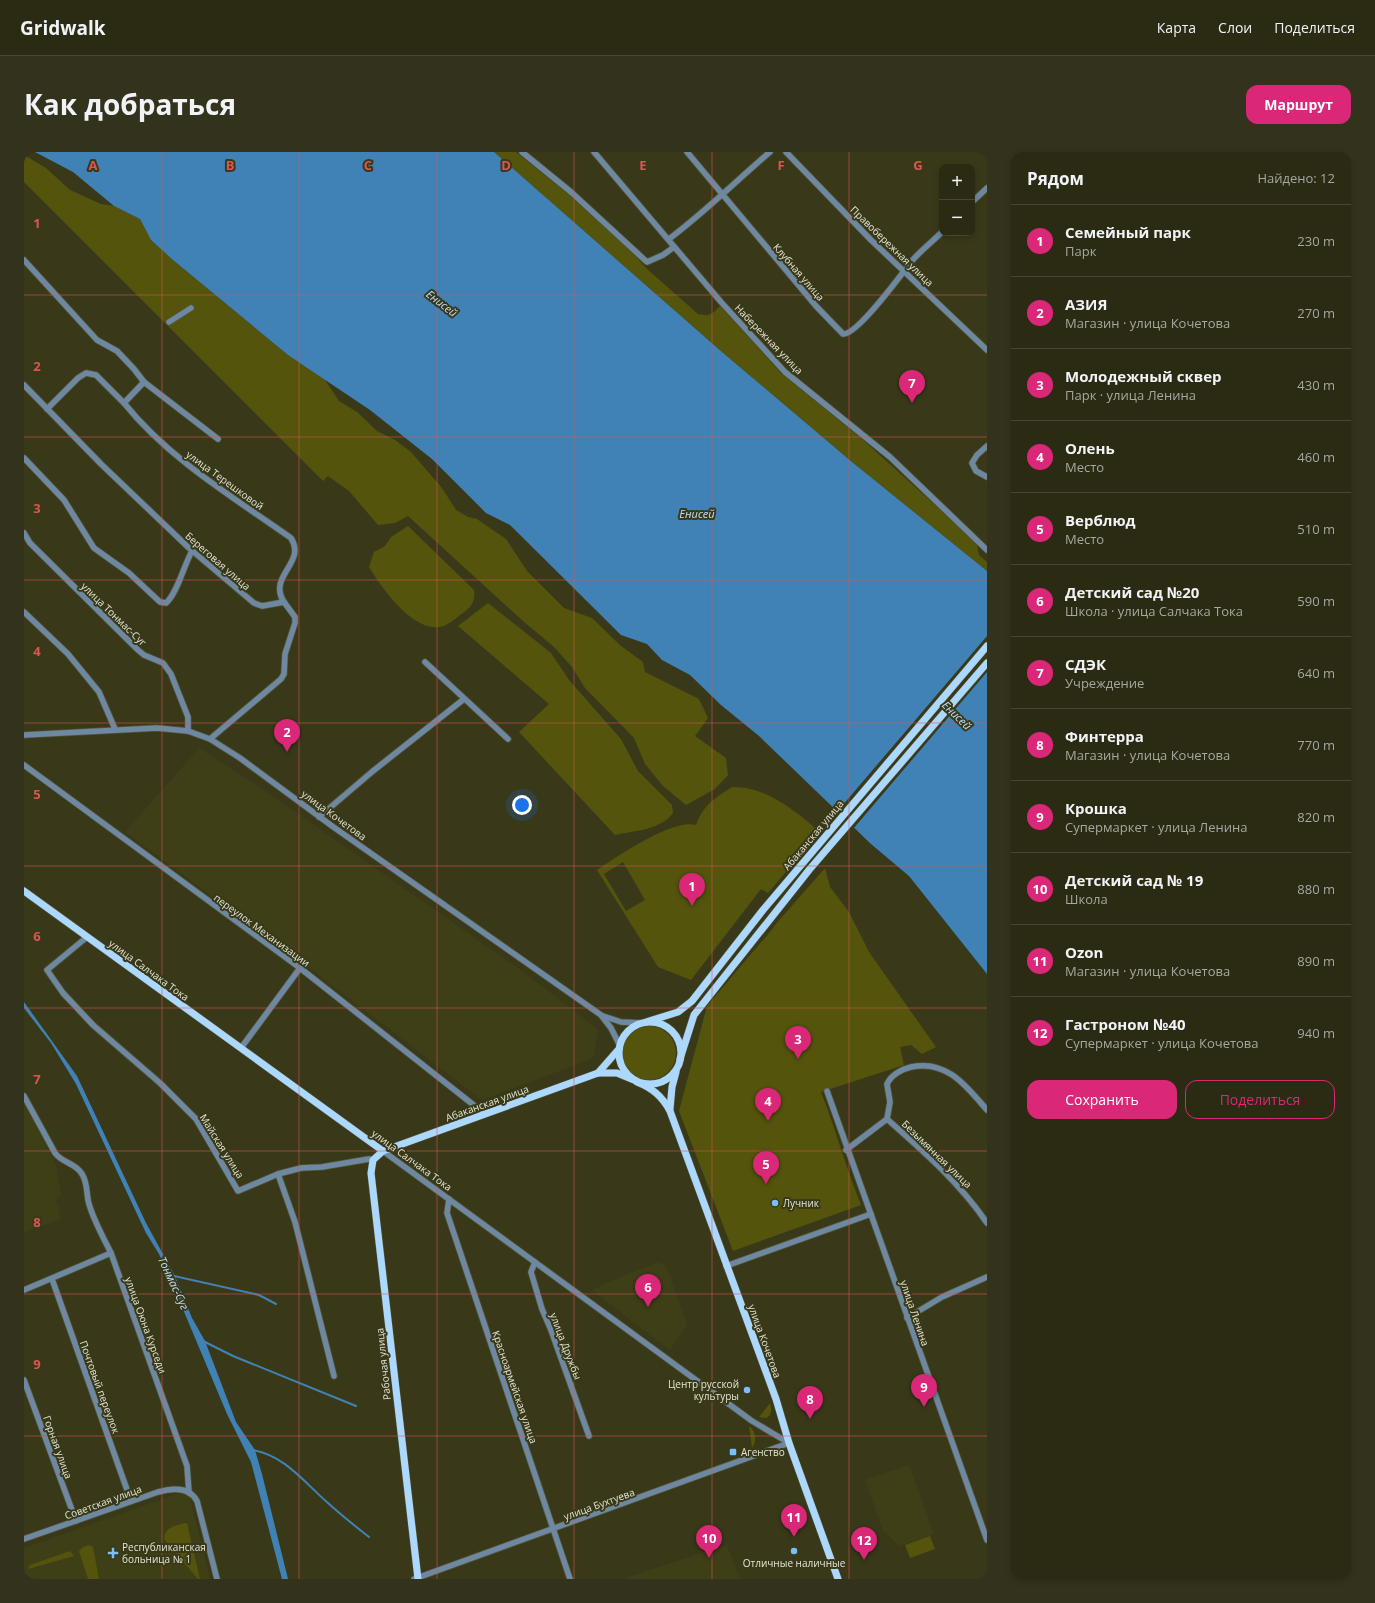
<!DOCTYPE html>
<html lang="ru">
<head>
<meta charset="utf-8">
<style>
	body { margin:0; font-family:"Open Sans",sans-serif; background:#33331d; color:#f1f3f6 }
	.controls { position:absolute; right:12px; top:12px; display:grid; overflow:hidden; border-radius:8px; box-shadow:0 2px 6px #0003 }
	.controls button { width:36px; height:36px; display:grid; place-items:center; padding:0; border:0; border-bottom:1px solid #474734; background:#2b2b14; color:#f1f3f6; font:20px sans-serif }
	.you { position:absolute; left:498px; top:653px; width:14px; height:14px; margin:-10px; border:3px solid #fff; border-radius:50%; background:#1a73e8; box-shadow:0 0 0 6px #1a73e833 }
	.badge { display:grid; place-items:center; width:26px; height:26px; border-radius:50%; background:#db2777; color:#fff; font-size:13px; font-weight:700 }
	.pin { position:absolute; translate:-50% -33px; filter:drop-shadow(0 1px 2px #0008) }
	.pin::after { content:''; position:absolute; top:21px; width:14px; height:12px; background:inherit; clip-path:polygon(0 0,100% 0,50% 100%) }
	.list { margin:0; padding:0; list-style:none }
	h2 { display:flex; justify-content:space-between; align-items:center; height:52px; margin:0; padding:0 16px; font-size:17px }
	h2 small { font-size:13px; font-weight:400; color:#a6a7a0 }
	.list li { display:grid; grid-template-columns:26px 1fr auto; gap:12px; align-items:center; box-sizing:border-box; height:72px; padding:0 16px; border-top:1px solid #474734 }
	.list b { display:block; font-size:15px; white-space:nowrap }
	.list p { margin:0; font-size:13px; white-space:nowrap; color:#a6a7a0 }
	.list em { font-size:13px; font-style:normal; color:#a6a7a0 }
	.actions { display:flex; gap:8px; padding:12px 16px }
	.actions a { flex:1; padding:9px 0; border:1px solid #db2777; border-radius:12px; text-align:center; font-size:14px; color:#db2777 }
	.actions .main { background:#db2777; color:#fff }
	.map { position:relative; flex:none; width:963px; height:1427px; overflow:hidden; border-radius:12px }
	header { display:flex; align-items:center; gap:24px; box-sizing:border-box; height:56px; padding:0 20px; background:#2b2b14; border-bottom:1px solid #474734 }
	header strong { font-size:19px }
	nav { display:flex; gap:22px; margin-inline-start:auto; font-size:14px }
	.intro { display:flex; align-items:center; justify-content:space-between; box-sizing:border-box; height:96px; padding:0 24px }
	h1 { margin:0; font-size:28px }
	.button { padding:10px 18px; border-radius:12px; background:#db2777; color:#fff; font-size:14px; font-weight:700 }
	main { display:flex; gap:24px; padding:0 24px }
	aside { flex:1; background:#2b2b14; border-radius:12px; box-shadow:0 2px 6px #0003 }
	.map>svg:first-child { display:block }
	.built { fill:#3e3f17 }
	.green { fill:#54540d; fill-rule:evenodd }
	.water { fill:#4082b5 }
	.pier { fill:#39391a }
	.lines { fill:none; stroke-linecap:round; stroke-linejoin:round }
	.stream { stroke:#4082b5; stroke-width:2 }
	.minor-casing { stroke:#545537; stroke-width:7 }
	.major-casing { stroke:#545537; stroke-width:8 }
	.minor { stroke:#6d88a0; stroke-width:5.5 }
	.major { stroke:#acd8fe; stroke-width:7 }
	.grid { fill:none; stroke:#d95752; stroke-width:1; stroke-opacity:0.55 }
	.poi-dot { fill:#7abff8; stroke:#39391a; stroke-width:1.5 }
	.labels { text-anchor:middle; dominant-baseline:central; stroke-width:4; stroke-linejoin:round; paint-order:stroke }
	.street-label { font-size:10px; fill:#e3e5d2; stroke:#39391a }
	.poi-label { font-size:10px; fill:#e3e5d2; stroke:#39391a; text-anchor:start }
	.water-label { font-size:11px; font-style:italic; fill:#bfe0fd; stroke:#39391a }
	.grid-label { font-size:13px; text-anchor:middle; font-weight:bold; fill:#d95752; stroke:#39391a; stroke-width:4; stroke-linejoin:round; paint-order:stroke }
</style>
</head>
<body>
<header>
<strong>Gridwalk</strong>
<nav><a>Карта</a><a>Слои</a><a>Поделиться</a></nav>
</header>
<div class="intro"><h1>Как добраться</h1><a class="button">Маршрут</a></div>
<main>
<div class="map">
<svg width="963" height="1427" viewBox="0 0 963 1427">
	<rect width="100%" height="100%" fill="#39391a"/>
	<!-- built -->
	<g class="built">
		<polygon points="175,596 240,638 502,822 574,877 570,904 565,908 458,948 283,814 101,680"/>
		<polygon points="0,948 32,1013 37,1043 32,1048 37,1067 0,1080"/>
		<polygon points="635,1110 643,1116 663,1172 646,1198 568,1138 601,1123"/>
		<polygon points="885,1313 910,1382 876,1394 859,1379 841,1328"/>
		<polygon points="164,1338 186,1427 0,1427 0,1396"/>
		<polygon points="703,1393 716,1427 599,1427 622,1419"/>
	</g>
	<!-- green -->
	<g class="green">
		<path d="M470 0H492L544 42 609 101 622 116 674 162C686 165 688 162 696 154L757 221 838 287 943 382 953 393 955 403 963 410V419L828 310 698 200Z"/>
		<polygon points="0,3 22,16 46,38 77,52 90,54 116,67 127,88 149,108 264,203 299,225 315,249 333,260 353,279 371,288 387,300 418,336 432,358 444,365 453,367 482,387 503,419 540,456 568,466 597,494 619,510 621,520 675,547 684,566 671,584 702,606 704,623 691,637 662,653 639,634 621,612 610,586 561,536 548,515 530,495 499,469 384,364 371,371 354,373 325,339 304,324 299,329 0,30"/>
		<path d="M384 374 450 438C452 451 446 456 436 463 430 468 423 474 415 475 388 479 357 435 345 415L350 400 361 394 367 385Z"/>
		<path d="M464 451 527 501 545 528 597 587 614 619 648 653 649 661C637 678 609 679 591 683L495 580 525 552 434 474Z"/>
		<path d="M708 635C742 634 771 659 796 680L744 741 737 737 667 828 634 815 573 718C594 704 648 667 672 673 680 652 690 647 708 635ZM599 710 621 748 602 759 580 722Z"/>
		<path d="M801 716 806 735 825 760 845 800 912 895 898 902 887 893 876 895 880 913 797 940C812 978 822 1016 837 1053L709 1099 655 959 683 854 750 775 751 773Z"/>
		<circle cx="625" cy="901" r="27"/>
		<path d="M746 1251C748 1257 748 1263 742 1266L735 1265Z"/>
		<path d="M725 1274C732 1279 733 1289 728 1296Z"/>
		<path d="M163 1371 176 1427H174L140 1387C141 1374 153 1373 163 1371Z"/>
		<polygon points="906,1384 911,1397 886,1406 881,1393"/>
		<polygon points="65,1393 69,1395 75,1427 64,1427 55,1399 59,1395"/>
		<polygon points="46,1399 50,1404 4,1417 6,1413"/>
	</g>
	<!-- water -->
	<g class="water">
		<polygon points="11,0 470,0 698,200 828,310 963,419 963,822 885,724 847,692 735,584 697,553 666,523 638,508 623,492 597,483 486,373 462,361 408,307 346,258 264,203 149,108 127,88 116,67 90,54 49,20"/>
		<polygon points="0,850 53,924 122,1071 151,1124 168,1166 181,1189 212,1270 231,1298 238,1322 264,1427 258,1427 227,1310 203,1262 145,1124 135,1102 122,1081 52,932 27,891 0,856"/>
	</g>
	<!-- pier -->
	<polygon class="pier" points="963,484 963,520 829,677 812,661"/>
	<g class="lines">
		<!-- stream -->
		<g class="stream">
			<polyline points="150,1124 235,1143 252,1152"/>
			<polyline points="179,1189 209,1204 332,1254"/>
			<path d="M229 1298C260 1303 281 1331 304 1351 317 1363 331 1374 345 1385"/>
		</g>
		<defs>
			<g id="minor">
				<polyline points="498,0 547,40 623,110 639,103 650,95"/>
				<polyline points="570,0 697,150 761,220 866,305 963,398"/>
				<path d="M663 0 792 154 819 182C833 183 877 123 887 110 896 99 908 90 918 80"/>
				<polyline points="762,0 847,88 963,198"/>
				<polyline points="948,50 963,36"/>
				<path d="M645 87C681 60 712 29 746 0"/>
				<polyline points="0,108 73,188 93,199 110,217 120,230 194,287"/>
				<polyline points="145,170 167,156"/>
				<path d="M120 230 100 251C145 307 209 345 267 386 283 411 243 424 260 450"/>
				<polyline points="0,233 77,312 165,396 230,451 238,454 260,450 271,465 271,471 261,502 260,522 257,527 186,587"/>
				<polyline points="23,257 54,226 62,221 72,223 100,251"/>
				<polyline points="963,294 953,303 948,311 952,319 963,325"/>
				<path d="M0 306 40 348 70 396 105 421 136 450 142 451C153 442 160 413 168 399"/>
				<polyline points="0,381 6,391 114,498 120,503 139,511 147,522 164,565 164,579"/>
				<polyline points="0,460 44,502 75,540 91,577"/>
				<polyline points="401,510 484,587"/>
				<polyline points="0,583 133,576 164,579 186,587 216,606 308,674 577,863 587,876 596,894"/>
				<polyline points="0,613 276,816 461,962"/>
				<polyline points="295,665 349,619 440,547"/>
				<polyline points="63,785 23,818 39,841 69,873 136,931 172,967 214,1039 254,1022 277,1016 298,1015 345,1007 349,1008"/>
				<polyline points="579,864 597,870 618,871"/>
				<polyline points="217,896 276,816"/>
				<polyline points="803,939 963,1388"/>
				<path d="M0 944 31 1001C38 1011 52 1011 58 1022 64 1031 62 1042 65 1052 70 1069 79 1085 87 1101L163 1314 165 1341"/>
				<path d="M863 967C899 999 935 1030 963 1071"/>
				<path d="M822 998 863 967 866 950 863 932C867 923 878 917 887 915 923 907 943 935 963 958"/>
				<polyline points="359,999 728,1269 765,1291"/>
				<polyline points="254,1022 271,1070 310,1224"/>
				<polyline points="425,1047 423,1061 546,1427"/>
				<polyline points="511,1110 507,1120 518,1157 527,1178 565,1284"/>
				<polyline points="702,1114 847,1062"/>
				<polyline points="28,1127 107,1349"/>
				<polyline points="0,1138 87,1101"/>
				<polyline points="883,1166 918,1145 963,1125"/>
				<polyline points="0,1228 52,1369"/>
				<path d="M0 1387 134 1340C148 1336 165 1334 173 1349L193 1427"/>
				<polyline points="390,1427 765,1291"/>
			</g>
			<g id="major">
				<polyline points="0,739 359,999"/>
				<circle cx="626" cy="901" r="31"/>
				<polyline points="622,870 654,860 668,849 739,758 963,494"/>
				<polyline points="656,907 670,863 785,718 963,511"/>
				<polyline points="574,921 595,897"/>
				<path d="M613 930C628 936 638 944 646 959L752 1247 765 1291 814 1427"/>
				<polyline points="646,957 648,935 652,920"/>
				<polyline points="394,1427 347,1021 349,1008 359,999 574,921 593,921 610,928"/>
			</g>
		</defs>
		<!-- minor casing -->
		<use href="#minor" class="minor-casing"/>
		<!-- major casing -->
		<use href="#major" class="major-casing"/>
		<!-- minor -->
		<use href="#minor" class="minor"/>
		<!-- major -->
		<use href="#major" class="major"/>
	</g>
	<!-- grid -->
	<path class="grid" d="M138 0V1427M275 0V1427M413 0V1427M550 0V1427M688 0V1427M825 0V1427M0 143H963M0 285H963M0 428H963M0 571H963M0 714H963M0 856H963M0 999H963M0 1142H963M0 1284H963"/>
	<!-- markers -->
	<g class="poi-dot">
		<circle cx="751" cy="1051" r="4"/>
		<circle cx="723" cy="1238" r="4"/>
		<rect x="705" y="1296" width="8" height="8" rx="2"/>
		<circle cx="770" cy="1399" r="4"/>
		<path d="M87 1395h4v4h4v4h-4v4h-4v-4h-4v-4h4z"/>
	</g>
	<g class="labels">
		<!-- street labels -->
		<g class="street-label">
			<text transform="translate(868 94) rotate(44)">Правобережная улица</text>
			<text transform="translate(775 120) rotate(49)">Клубная улица</text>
			<text transform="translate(745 187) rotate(46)">Набережная улица</text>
			<text transform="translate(201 328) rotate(36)">улица Терешковой</text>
			<text transform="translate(194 409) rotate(41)">Береговая улица</text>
			<text transform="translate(90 462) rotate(44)">улица Тонмас-Суг</text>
			<text transform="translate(310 663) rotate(36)">улица Кочетова</text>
			<text transform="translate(789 683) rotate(-50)">Абаканская улица</text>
			<text transform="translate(238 778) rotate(36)">переулок Механизации</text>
			<text transform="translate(125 818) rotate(36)">улица Салчака Тока</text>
			<text transform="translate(463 951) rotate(-20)">Абаканская улица</text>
			<text transform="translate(198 994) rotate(58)">Майская улица</text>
			<text transform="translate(913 1002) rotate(44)">Безымянная улица</text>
			<text transform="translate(388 1008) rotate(36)">улица Салчака Тока</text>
			<text transform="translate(891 1161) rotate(71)">улица Ленина</text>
			<text transform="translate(122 1173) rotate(70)">улица Оюна Курседи</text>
			<text transform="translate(741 1189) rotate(70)">улица Кочетова</text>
			<text transform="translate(542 1194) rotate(69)">улица Дружбы</text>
			<text transform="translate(359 1212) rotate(-96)">Рабочая улица</text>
			<text transform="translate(76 1235) rotate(70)">Почтовый переулок</text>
			<text transform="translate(491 1235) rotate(71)">Красноармейская улица</text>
			<text transform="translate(34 1295) rotate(70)">Горная улица</text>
			<text transform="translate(79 1350) rotate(-20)">Советская улица</text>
			<text transform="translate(575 1352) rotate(-20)">улица Бухтуева</text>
		</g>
		<!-- poi labels -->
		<g class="poi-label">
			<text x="759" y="1051">Лучник</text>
			<text x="715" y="1232" text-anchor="end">Центр русской<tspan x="715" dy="12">культуры</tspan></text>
			<text x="717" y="1300">Агенство</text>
			<text x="98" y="1395">Республиканская<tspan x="98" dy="12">больница № 1</tspan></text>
			<text x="770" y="1411" text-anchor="middle">Отличные наличные</text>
		</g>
		<!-- water labels -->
		<g class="water-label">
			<text transform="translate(418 151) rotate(38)">Енисей</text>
			<text x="673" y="361">Енисей</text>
			<text transform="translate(933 563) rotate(44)">Енисей</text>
			<text transform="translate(150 1131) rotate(65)">Тонмас-Суг</text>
		</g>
	</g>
	<g class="grid-label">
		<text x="69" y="18">A</text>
		<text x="206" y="18">B</text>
		<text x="344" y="18">C</text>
		<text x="482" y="18">D</text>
		<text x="619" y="18">E</text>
		<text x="757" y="18">F</text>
		<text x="894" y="18">G</text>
		<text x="13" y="76">1</text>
		<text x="13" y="219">2</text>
		<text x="13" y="361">3</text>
		<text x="13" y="504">4</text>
		<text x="13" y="647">5</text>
		<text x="13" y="789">6</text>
		<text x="13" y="932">7</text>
		<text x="13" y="1075">8</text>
		<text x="13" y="1217">9</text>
	</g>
</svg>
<div class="controls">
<button>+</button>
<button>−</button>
</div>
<div class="you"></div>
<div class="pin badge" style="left:668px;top:754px">1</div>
<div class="pin badge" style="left:263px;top:600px">2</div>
<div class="pin badge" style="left:774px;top:907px">3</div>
<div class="pin badge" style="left:744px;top:969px">4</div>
<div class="pin badge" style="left:742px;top:1032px">5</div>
<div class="pin badge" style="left:624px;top:1155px">6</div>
<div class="pin badge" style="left:888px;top:251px">7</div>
<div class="pin badge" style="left:786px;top:1267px">8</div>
<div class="pin badge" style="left:900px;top:1255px">9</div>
<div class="pin badge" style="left:685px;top:1406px">10</div>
<div class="pin badge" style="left:770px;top:1385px">11</div>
<div class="pin badge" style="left:840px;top:1408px">12</div>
</div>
<aside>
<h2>Рядом<small>Найдено: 12</small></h2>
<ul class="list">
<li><span class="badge">1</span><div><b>Семейный парк</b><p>Парк</p></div><em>230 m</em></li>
<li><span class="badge">2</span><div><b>АЗИЯ</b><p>Магазин · улица Кочетова</p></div><em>270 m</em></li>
<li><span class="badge">3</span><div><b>Молодежный сквер</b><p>Парк · улица Ленина</p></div><em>430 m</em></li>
<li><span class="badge">4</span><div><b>Олень</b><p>Место</p></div><em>460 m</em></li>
<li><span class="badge">5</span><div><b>Верблюд</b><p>Место</p></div><em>510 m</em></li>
<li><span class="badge">6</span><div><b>Детский сад №20</b><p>Школа · улица Салчака Тока</p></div><em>590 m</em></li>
<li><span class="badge">7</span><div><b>СДЭК</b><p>Учреждение</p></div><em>640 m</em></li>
<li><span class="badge">8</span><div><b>Финтерра</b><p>Магазин · улица Кочетова</p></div><em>770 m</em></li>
<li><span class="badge">9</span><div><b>Крошка</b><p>Супермаркет · улица Ленина</p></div><em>820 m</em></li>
<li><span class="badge">10</span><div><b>Детский сад № 19</b><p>Школа</p></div><em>880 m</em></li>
<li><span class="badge">11</span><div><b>Ozon</b><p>Магазин · улица Кочетова</p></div><em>890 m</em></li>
<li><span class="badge">12</span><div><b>Гастроном №40</b><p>Супермаркет · улица Кочетова</p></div><em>940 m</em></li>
</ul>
<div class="actions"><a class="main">Сохранить</a><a>Поделиться</a></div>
</aside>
</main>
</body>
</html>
